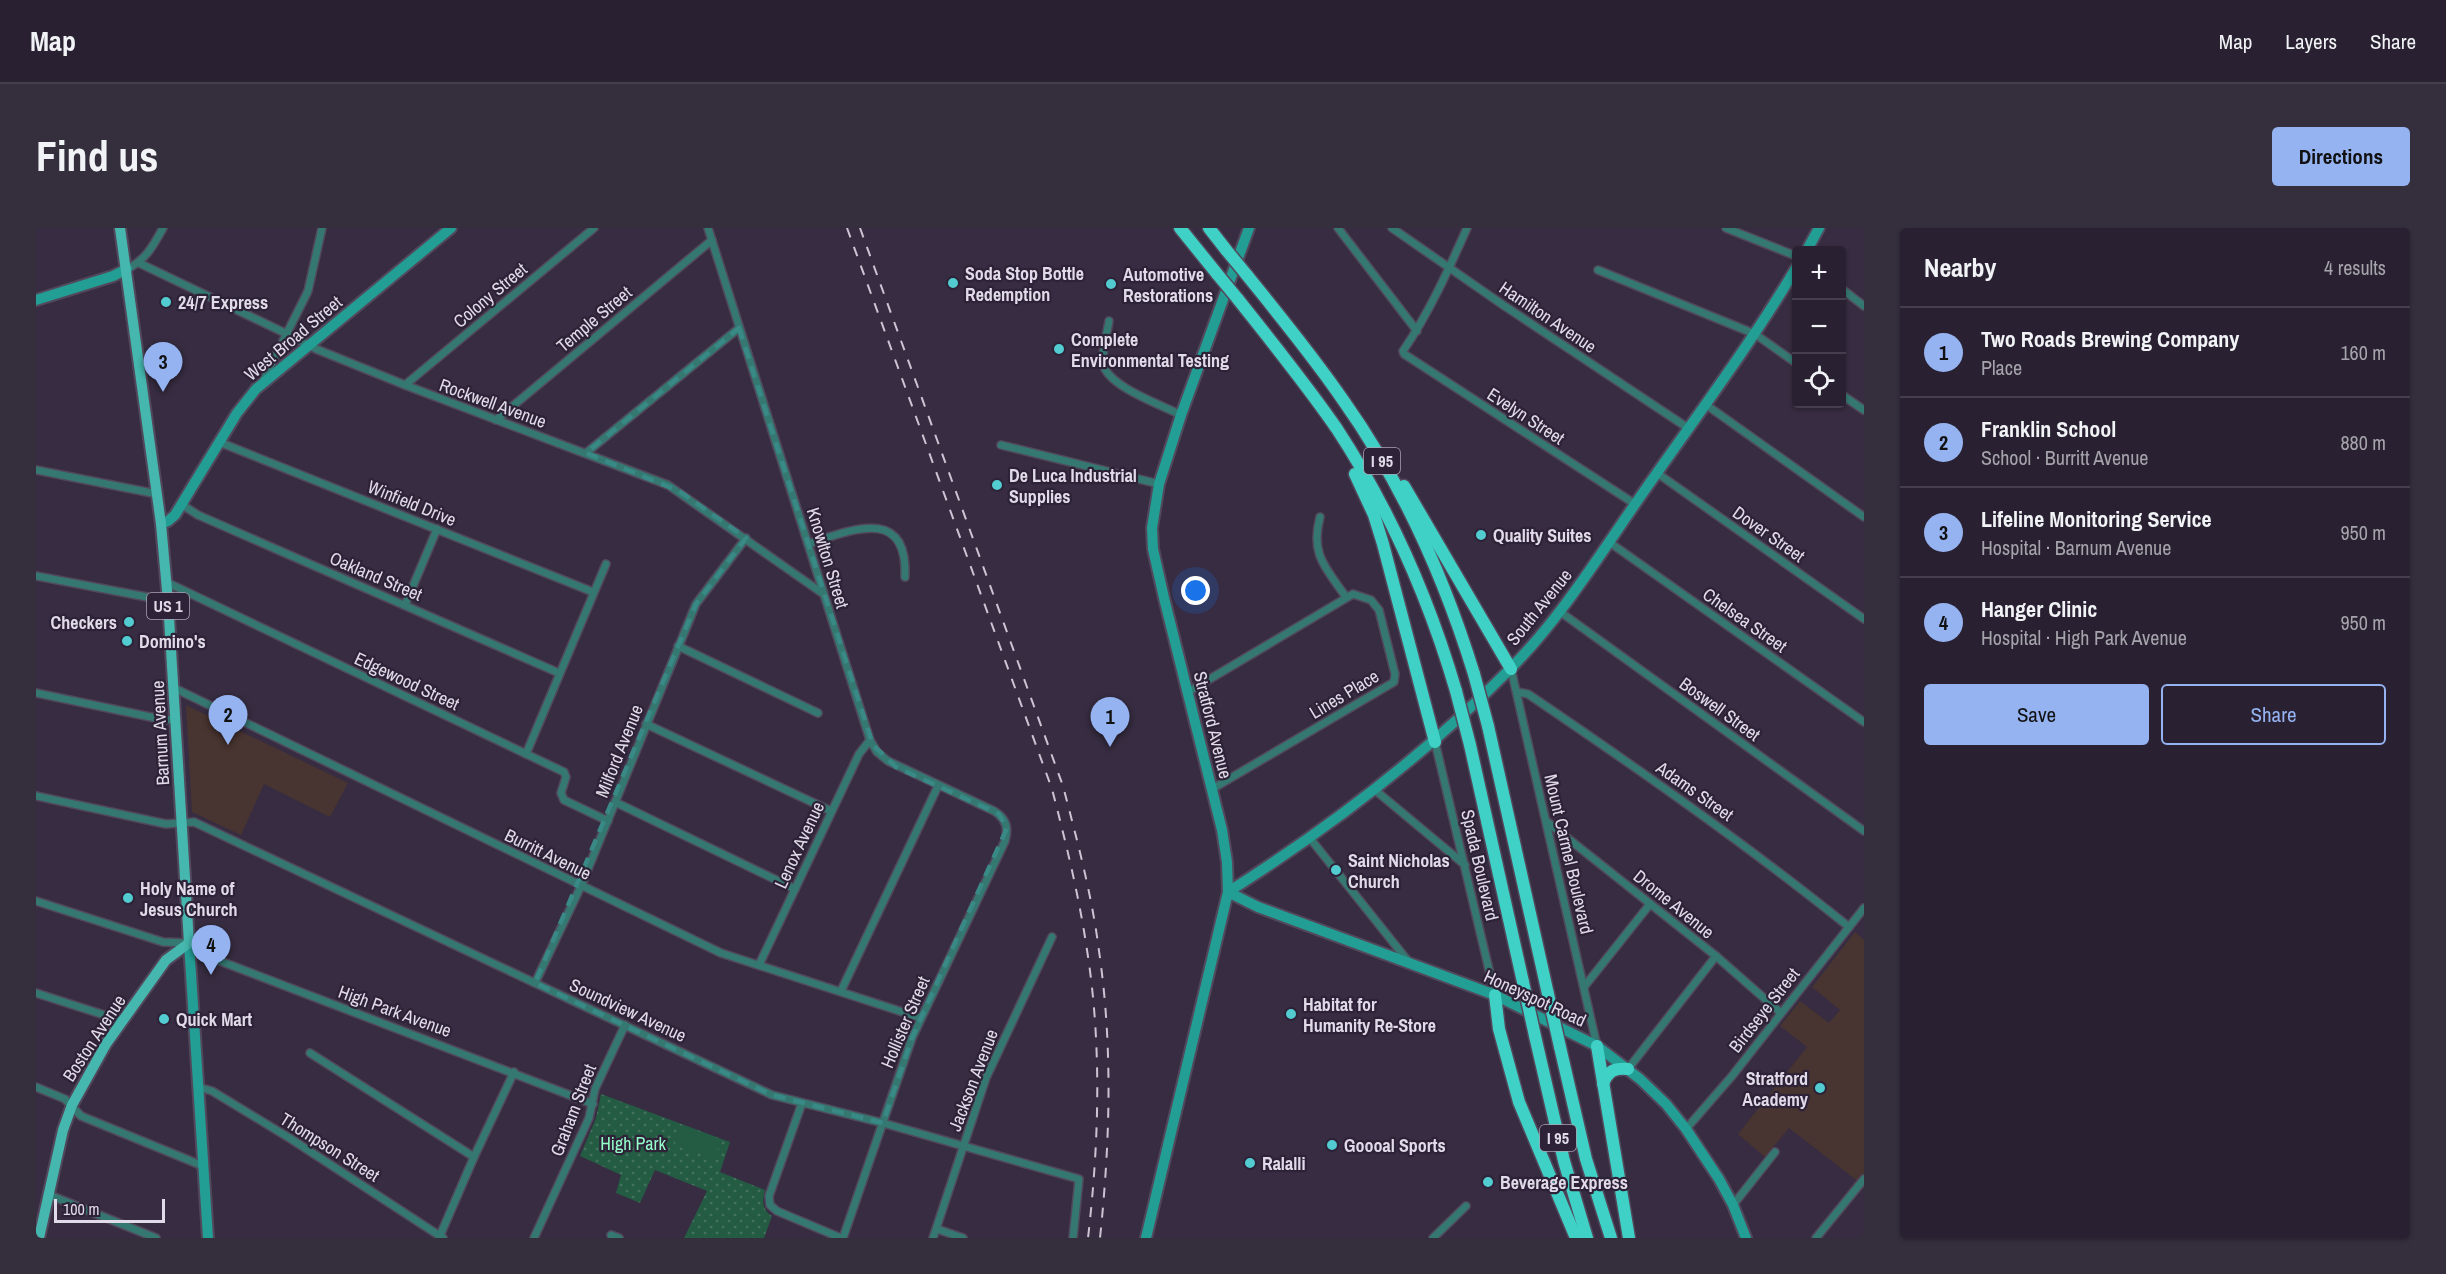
<!DOCTYPE html>
<html lang="en">
<head>
<meta charset="utf-8">
<style>
	body { margin:0; font-family:"Archivo Narrow",sans-serif; background:#352e3d; color:#f1f3f6 }
	.controls { position:absolute; right:18px; top:18px; display:grid; overflow:hidden; border-radius:6px; box-shadow:0 2px 4px #0004 }
	.controls button { width:54px; height:54px; display:grid; place-items:center; padding:0; border:0; border-bottom:2px solid #453e4d; background:#292131; color:#f1f3f6; font:30px sans-serif }
	.scale { position:absolute; left:18px; bottom:15px; width:111px; box-sizing:border-box; padding-left:6px; border:3px solid #e1dae8; border-top:0; font-size:16px; line-height:21px; white-space:nowrap; color:#e1dae8; -webkit-text-stroke:4px #2d2237; paint-order:stroke }
	.you { position:absolute; left:1160px; top:363px; width:21px; height:21px; margin:-15px; border:4px solid #fff; border-radius:50%; background:#1a73e8; box-shadow:0 0 0 9px #1a73e833 }
	.badge { display:grid; place-items:center; width:39px; height:39px; border-radius:50%; background:#95b2f1; color:#111; font-size:20px; font-weight:700 }
	.pin { position:absolute; translate:-50% -50px; filter:drop-shadow(0 2px 3px #0008) }
	.pin::after { content:''; position:absolute; top:32px; width:21px; height:18px; background:inherit; clip-path:polygon(0 0,100% 0,50% 100%) }
	.list { margin:0; padding:0; list-style:none }
	h2 { display:flex; justify-content:space-between; align-items:center; height:78px; margin:0; padding:0 24px; font-size:26px }
	h2 small { font-size:20px; font-weight:400; color:#a5a3ab }
	.list li { display:grid; grid-template-columns:39px 1fr auto; gap:18px; align-items:center; box-sizing:border-box; height:90px; padding:0 24px; border-top:2px solid #453e4d }
	.list b { display:block; font-size:22px; white-space:nowrap }
	.list p { margin:0; font-size:20px; white-space:nowrap; color:#a5a3ab }
	.list em { font-size:20px; font-style:normal; color:#a5a3ab }
	.actions { display:flex; gap:12px; padding:18px 24px }
	.actions a { flex:1; padding:14px 0; border:2px solid #95b2f1; border-radius:6px; text-align:center; font-size:21px; color:#95b2f1 }
	.actions .main { background:#95b2f1; color:#111 }
	.icon { flex:none; width:33px; height:33px; fill:none; stroke:currentColor; stroke-width:2; stroke-linecap:round; stroke-linejoin:round }
	.map { position:relative; flex:none; width:1828px; height:1010px; overflow:hidden; border-radius:6px }
	header { display:flex; align-items:center; gap:36px; box-sizing:border-box; height:84px; padding:0 30px; background:#292131; border-bottom:2px solid #453e4d }
	header strong { font-size:28px }
	nav { display:flex; gap:33px; margin-inline-start:auto; font-size:21px }
	.intro { display:flex; align-items:center; justify-content:space-between; box-sizing:border-box; height:144px; padding:0 36px }
	h1 { margin:0; font-size:42px }
	.button { padding:15px 27px; border-radius:6px; background:#95b2f1; color:#111; font-size:21px; font-weight:700 }
	main { display:flex; gap:36px; padding:0 36px }
	aside { flex:1; background:#292131; border-radius:6px; box-shadow:0 2px 4px #0004 }
	.map>svg:first-child { display:block }
	.education { fill:#483430 }
	.grass { fill:url(#grass-dots) }
	.pitch { fill:#245b43 }
	.lines { fill:none; stroke-linecap:round; stroke-linejoin:round }
	.minor-casing { stroke:#52485c; stroke-width:10 }
	.secondary-casing { stroke:#52485c; stroke-width:14 }
	.primary-casing { stroke:#52485c; stroke-width:14 }
	.motorway-casing { stroke:#52485c; stroke-width:15 }
	.minor { stroke:#357771; stroke-width:7 }
	.secondary { stroke:#239e95; stroke-width:10 }
	.primary { stroke:#45b7ae; stroke-width:10 }
	.motorway { stroke:#40d1c6; stroke-width:12 }
	.rail { stroke:#ccc4d3; stroke-width:2; stroke-dasharray:10 10; stroke-linecap:butt }
	.motorway-bridge-casing { stroke:#52485c; stroke-width:15; stroke-linecap:butt }
	.motorway-bridge { stroke:#40d1c6; stroke-width:12 }
	.marked { fill:none; stroke:#398a86; stroke-width:4.5; stroke-dasharray:12 8; stroke-linejoin:round }
	.poi-dot { fill:#52ccd0; stroke:#2d2237; stroke-width:2 }
	.labels { text-anchor:middle; dominant-baseline:central; stroke-width:4.5; stroke-linejoin:round; paint-order:stroke }
	.shield { fill:#2d2237; stroke:#aba3b3; stroke-width:1.5 }
	.shield-label { font-size:16px; font-weight:bold; fill:#e1dae8 }
	.poi-label { font-size:18px; font-weight:bold; fill:#e1dae8; stroke:#2d2237; text-anchor:start }
	.street-label { font-size:18px; fill:#e1dae8; stroke:#2d2237 }
	.park-label { font-size:18px; fill:#94fdca; stroke:#2d2237 }
</style>
</head>
<body>
<header>
<strong>Map</strong>
<nav><a>Map</a><a>Layers</a><a>Share</a></nav>
</header>
<div class="intro"><h1>Find us</h1><a class="button">Directions</a></div>
<main>
<div class="map">
<svg width="1828" height="1010" viewBox="0 0 1828 1010">
	<defs>
		<pattern id="grass-dots" width="8" height="8" patternUnits="userSpaceOnUse" patternTransform="scale(1.5)"><rect width="8" height="8" fill="#245b43"/><path d="M2 2h.1M6 6h.1" fill="none" stroke="#44725e" stroke-width="1.8" stroke-linecap="round"/></pattern>
	</defs>
	<rect width="100%" height="100%" fill="#372c41"/>
	<!-- education -->
	<g class="education">
		<polygon points="150,477 312,555 294,589 228,556 205,607 156,584"/>
		<polygon points="1819,704 1828,712 1828,958 1753,900 1729,929 1702,906 1771,819 1744,798 1764,773 1793,795 1804,782 1776,759"/>
	</g>
	<!-- grass -->
	<path class="grass" d="M565 866 694 914 684 944 729 962C726 972 726 982 736 988L728 1010H648L671 963 619 942 604 975 580 965 585 947 544 928 560 890Z"/>
	<!-- pitch -->
	<polygon class="pitch" points="645,897 685,911 679,930 639,916"/>
	<g class="lines">
		<defs>
			<g id="minor">
				<path d="M672 0 834 512 841 524 852 533 958 583C970 590 973 600 969 613L876 810 807 1010"/>
				<polyline points="1302,0 1381,103"/>
				<polyline points="1356,0 1467,77 1652,200"/>
				<path d="M1431 0C1412 43 1393 85 1367 123L1368 126 1599 276"/>
				<polyline points="1690,0 1760,28"/>
				<polyline points="103,35 249,105 280,121 369,157 632,257 786,365"/>
				<path d="M91 41C110 32 117 18 127 0"/>
				<polyline points="1562,42 1719,106 1760,135"/>
				<polyline points="1806,61 1828,78"/>
				<path d="M1073 93C1071 106 1066 122 1067 135 1070 158 1126 177 1145 187"/>
				<polyline points="227,153 272,63 286,0"/>
				<polyline points="369,157 558,0"/>
				<polyline points="1806,167 1828,182"/>
				<polyline points="1669,176 1828,289"/>
				<polyline points="460,192 676,12"/>
				<polyline points="183,214 557,364"/>
				<polyline points="965,217 1123,256"/>
				<polyline points="550,225 703,100"/>
				<polyline points="0,242 121,266"/>
				<polyline points="1621,245 1828,391"/>
				<polyline points="145,276 162,287 523,445"/>
				<path d="M1284 289C1274 327 1290 340 1310 369"/>
				<polyline points="1573,314 1828,494"/>
				<path d="M772 316C815 302 872 277 869 349"/>
				<polyline points="0,348 132,373"/>
				<polyline points="130,354 528,544 530,549 525,565 528,572 572,593"/>
				<polyline points="369,377 401,301"/>
				<polyline points="1523,383 1828,603"/>
				<polyline points="642,418 782,485"/>
				<polyline points="1475,441 1561,818"/>
				<polyline points="138,460 685,725 885,790"/>
				<polyline points="1152,464 1317,366 1335,372 1343,382 1359,446 1358,454 1176,561"/>
				<path d="M1481 464 1492 466C1601 540 1710 616 1813 699"/>
				<polyline points="0,465 129,492 139,491"/>
				<polyline points="610,496 795,583"/>
				<polyline points="1399,514 1459,767"/>
				<polyline points="490,526 570,336"/>
				<polyline points="1339,562 1429,637"/>
				<polyline points="0,568 130,596 158,594 736,867 847,895 1043,951 1037,1010"/>
				<polyline points="579,574 759,661"/>
				<polyline points="1510,593 1680,728 1745,785"/>
				<polyline points="1273,609 1372,733"/>
				<polyline points="0,673 127,714 153,715 171,728 557,876"/>
				<polyline points="723,737 823,526 834,512"/>
				<polyline points="499,755 545,658 660,376 710,310"/>
				<polyline points="1548,759 1614,676"/>
				<polyline points="805,763 902,558"/>
				<polyline points="0,765 87,793"/>
				<polyline points="274,825 438,929"/>
				<polyline points="1592,841 1680,728"/>
				<polyline points="0,859 29,871 45,888 167,938"/>
				<polyline points="162,859 176,863 255,911 407,1010"/>
				<polyline points="766,875 733,968 734,977 741,983 805,1010"/>
				<polyline points="1650,901 1696,848 1828,680"/>
				<polyline points="11,966 120,1010"/>
				<polyline points="1697,977 1739,924"/>
				<polyline points="901,1001 927,1010"/>
				<polyline points="575,1007 583,1010"/>
				<polyline points="403,1010 438,929 478,844"/>
				<polyline points="498,1010 553,890 559,861 589,797"/>
				<polyline points="897,1010 950,850 1016,709"/>
				<polyline points="1397,1010 1430,978"/>
				<polyline points="1780,1010 1828,951"/>
			</g>
			<g id="secondary">
				<polyline points="1771,22 1783,0"/>
				<polyline points="0,72 77,48 91,41"/>
				<polyline points="125,296 132,293 139,287 201,185 220,161 415,0"/>
				<polyline points="153,715 172,1010"/>
				<polyline points="1110,1010 1192,664 1191,634 1186,602 1128,370 1117,321 1116,300 1123,256 1145,187 1213,0"/>
				<path d="M1710 1010 1697 977 1683 951 1650 901 1630 876 1604 851 1561 818 1459 767 1222 679 1192 664C1293 600 1389 527 1473 442 1524 391 1563 328 1604 269 1657 193 1713 119 1760 40"/>
			</g>
			<polyline id="primary" points="3,1010 27,902 36,877 70,816 130,732 153,715 132,373 125,296 84,0"/>
			<g id="motorway">
				<polyline points="1144,0 1182,47"/>
				<polyline points="1173,0 1191,23"/>
				<path d="M1210 46C1243 87 1277 128 1307 172 1366 255 1408 349 1438 446"/>
				<path d="M1201 70C1235 113 1270 156 1301 201 1354 282 1393 371 1420 463"/>
				<polyline points="1319,246 1338,287 1347,316 1399,514"/>
				<polyline points="1368,258 1475,441"/>
				<polyline points="1452,498 1512,766"/>
				<polyline points="1434,517 1487,754"/>
				<polyline points="1459,767 1463,801 1483,874 1540,1010"/>
				<polyline points="1499,808 1528,933 1551,1010"/>
				<polyline points="1561,818 1593,1010"/>
				<polyline points="1524,819 1550,931 1575,1010"/>
				<path d="M1567 856C1572 842 1579 840 1592 841"/>
			</g>
		</defs>
		<!-- minor casing -->
		<use href="#minor" class="minor-casing"/>
		<!-- secondary casing -->
		<use href="#secondary" class="secondary-casing"/>
		<!-- primary casing -->
		<use href="#primary" class="primary-casing"/>
		<!-- motorway casing -->
		<use href="#motorway" class="motorway-casing"/>
		<!-- minor -->
		<use href="#minor" class="minor"/>
		<!-- secondary -->
		<use href="#secondary" class="secondary"/>
		<!-- primary -->
		<use href="#primary" class="primary"/>
		<!-- motorway -->
		<use href="#motorway" class="motorway"/>
		<!-- rail -->
		<g class="rail">
			<path d="M811 0 1016 561C1030 615 1043 668 1051 722 1066 817 1063 915 1052 1010"/>
			<path d="M824 0 1027 558C1041 612 1056 667 1063 723 1077 819 1074 914 1064 1010"/>
		</g>
		<defs>
			<g id="motorway-bridge">
				<polyline points="1191,23 1210,46"/>
				<polyline points="1182,47 1201,70"/>
				<polyline points="1438,446 1452,498"/>
				<polyline points="1420,463 1434,517"/>
				<polyline points="1487,754 1499,808"/>
				<polyline points="1512,766 1524,819"/>
			</g>
		</defs>
		<!-- motorway-bridge casing -->
		<use href="#motorway-bridge" class="motorway-bridge-casing"/>
		<!-- motorway-bridge -->
		<use href="#motorway-bridge" class="motorway-bridge"/>
	</g>
	<!-- marked area -->
	<path class="marked" d="M703 100 837 517 860 539 963 586 971 600 876 810 847 895 736 867 499 755 660 376 710 310 643 263 550 225Z"/>
	<!-- markers -->
	<g class="poi-dot">
		<circle cx="917" cy="55" r="6"/>
		<circle cx="1075" cy="56" r="6"/>
		<circle cx="130" cy="74" r="6"/>
		<circle cx="1023" cy="121" r="6"/>
		<circle cx="961" cy="257" r="6"/>
		<circle cx="1445" cy="307" r="6"/>
		<circle cx="93" cy="394" r="6"/>
		<circle cx="91" cy="413" r="6"/>
		<circle cx="1300" cy="642" r="6"/>
		<circle cx="92" cy="670" r="6"/>
		<circle cx="1255" cy="786" r="6"/>
		<circle cx="128" cy="791" r="6"/>
		<circle cx="1784" cy="860" r="6"/>
		<circle cx="1296" cy="917" r="6"/>
		<circle cx="1214" cy="935" r="6"/>
		<circle cx="1452" cy="954" r="6"/>
	</g>
	<g class="labels">
		<!-- shield labels -->
		<g class="shield">
			<rect x="1328" y="220" width="36" height="26" rx="4.5"/>
			<rect x="111" y="365" width="42" height="26" rx="4.5"/>
			<rect x="1504" y="897" width="36" height="26" rx="4.5"/>
		</g>
		<g class="shield-label">
			<text x="1346" y="233">I 95</text>
			<text x="132" y="378">US 1</text>
			<text x="1522" y="910">I 95</text>
		</g>
		<!-- poi labels -->
		<g class="poi-label">
			<text x="929" y="45">Soda Stop Bottle<tspan x="929" dy="21">Redemption</tspan></text>
			<text x="1087" y="46">Automotive<tspan x="1087" dy="21">Restorations</tspan></text>
			<text x="142" y="74">24/7 Express</text>
			<text x="1035" y="111">Complete<tspan x="1035" dy="21">Environmental Testing</tspan></text>
			<text x="973" y="247">De Luca Industrial<tspan x="973" dy="21">Supplies</tspan></text>
			<text x="1457" y="307">Quality Suites</text>
			<text x="81" y="394" text-anchor="end">Checkers</text>
			<text x="103" y="413">Domino's</text>
			<text x="1312" y="632">Saint Nicholas<tspan x="1312" dy="21">Church</tspan></text>
			<text x="104" y="660">Holy Name of<tspan x="104" dy="21">Jesus Church</tspan></text>
			<text x="1267" y="776">Habitat for<tspan x="1267" dy="21">Humanity Re-Store</tspan></text>
			<text x="140" y="791">Quick Mart</text>
			<text x="1772" y="850" text-anchor="end">Stratford<tspan x="1772" dy="21">Academy</tspan></text>
			<text x="1308" y="917">Goooal Sports</text>
			<text x="1226" y="935">Ralalli</text>
			<text x="1464" y="954">Beverage Express</text>
		</g>
		<!-- street labels -->
		<g class="street-label">
			<text transform="translate(454 67) rotate(-40)">Colony Street</text>
			<text transform="translate(1512 89) rotate(34)">Hamilton Avenue</text>
			<text transform="translate(558 91) rotate(-40)">Temple Street</text>
			<text transform="translate(257 110) rotate(-40)">West Broad Street</text>
			<text transform="translate(457 175) rotate(20)">Rockwell Avenue</text>
			<text transform="translate(1490 188) rotate(33)">Evelyn Street</text>
			<text transform="translate(376 275) rotate(22)">Winfield Drive</text>
			<text transform="translate(1733 306) rotate(35)">Dover Street</text>
			<text transform="translate(792 330) rotate(73)">Knowlton Street</text>
			<text transform="translate(340 348) rotate(23)">Oakland Street</text>
			<text transform="translate(1503 379) rotate(-51)">South Avenue</text>
			<text transform="translate(1709 392) rotate(35)">Chelsea Street</text>
			<text transform="translate(371 453) rotate(25)">Edgewood Street</text>
			<text transform="translate(1308 466) rotate(-31)">Lines Place</text>
			<text transform="translate(1684 481) rotate(36)">Boswell Street</text>
			<text transform="translate(1177 497) rotate(76)">Stratford Avenue</text>
			<text transform="translate(124 505) rotate(-93)">Barnum Avenue</text>
			<text transform="translate(583 523) rotate(-68)">Milford Avenue</text>
			<text transform="translate(1659 563) rotate(35)">Adams Street</text>
			<text transform="translate(763 617) rotate(-65)">Lenox Avenue</text>
			<text transform="translate(512 626) rotate(26)">Burritt Avenue</text>
			<text transform="translate(1533 626) rotate(77)">Mount Carmel Boulevard</text>
			<text transform="translate(1444 637) rotate(77)">Spada Boulevard</text>
			<text transform="translate(1638 676) rotate(39)">Drome Avenue</text>
			<text transform="translate(1499 770) rotate(25)">Honeyspot Road</text>
			<text transform="translate(592 782) rotate(25)">Soundview Avenue</text>
			<text transform="translate(1728 782) rotate(-52)">Birdseye Street</text>
			<text transform="translate(359 783) rotate(20)">High Park Avenue</text>
			<text transform="translate(869 794) rotate(-67)">Hollister Street</text>
			<text transform="translate(58 810) rotate(-57)">Boston Avenue</text>
			<text transform="translate(937 852) rotate(-69)">Jackson Avenue</text>
			<text transform="translate(537 882) rotate(-69)">Graham Street</text>
			<text transform="translate(294 919) rotate(32)">Thompson Street</text>
		</g>
		<!-- park labels -->
		<g class="park-label">
			<text x="597" y="915">High Park</text>
		</g>
	</g>
</svg>
<div class="controls">
<button>+</button>
<button>−</button>
<button><svg class="icon" aria-label="locate" viewBox="0 0 24 24"><circle cx="12" cy="12" r="6"/><path d="M12 2v4M12 18v4M2 12h4M18 12h4"/></svg></button>
</div>
<div class="scale">100 m</div>
<div class="you"></div>
<div class="pin badge" style="left:1074px;top:519px">1</div>
<div class="pin badge" style="left:192px;top:517px">2</div>
<div class="pin badge" style="left:127px;top:164px">3</div>
<div class="pin badge" style="left:175px;top:747px">4</div>
</div>
<aside>
<h2>Nearby<small>4 results</small></h2>
<ul class="list">
<li><span class="badge">1</span><div><b>Two Roads Brewing Company</b><p>Place</p></div><em>160 m</em></li>
<li><span class="badge">2</span><div><b>Franklin School</b><p>School · Burritt Avenue</p></div><em>880 m</em></li>
<li><span class="badge">3</span><div><b>Lifeline Monitoring Service</b><p>Hospital · Barnum Avenue</p></div><em>950 m</em></li>
<li><span class="badge">4</span><div><b>Hanger Clinic</b><p>Hospital · High Park Avenue</p></div><em>950 m</em></li>
</ul>
<div class="actions"><a class="main">Save</a><a>Share</a></div>
</aside>
</main>
</body>
</html>
